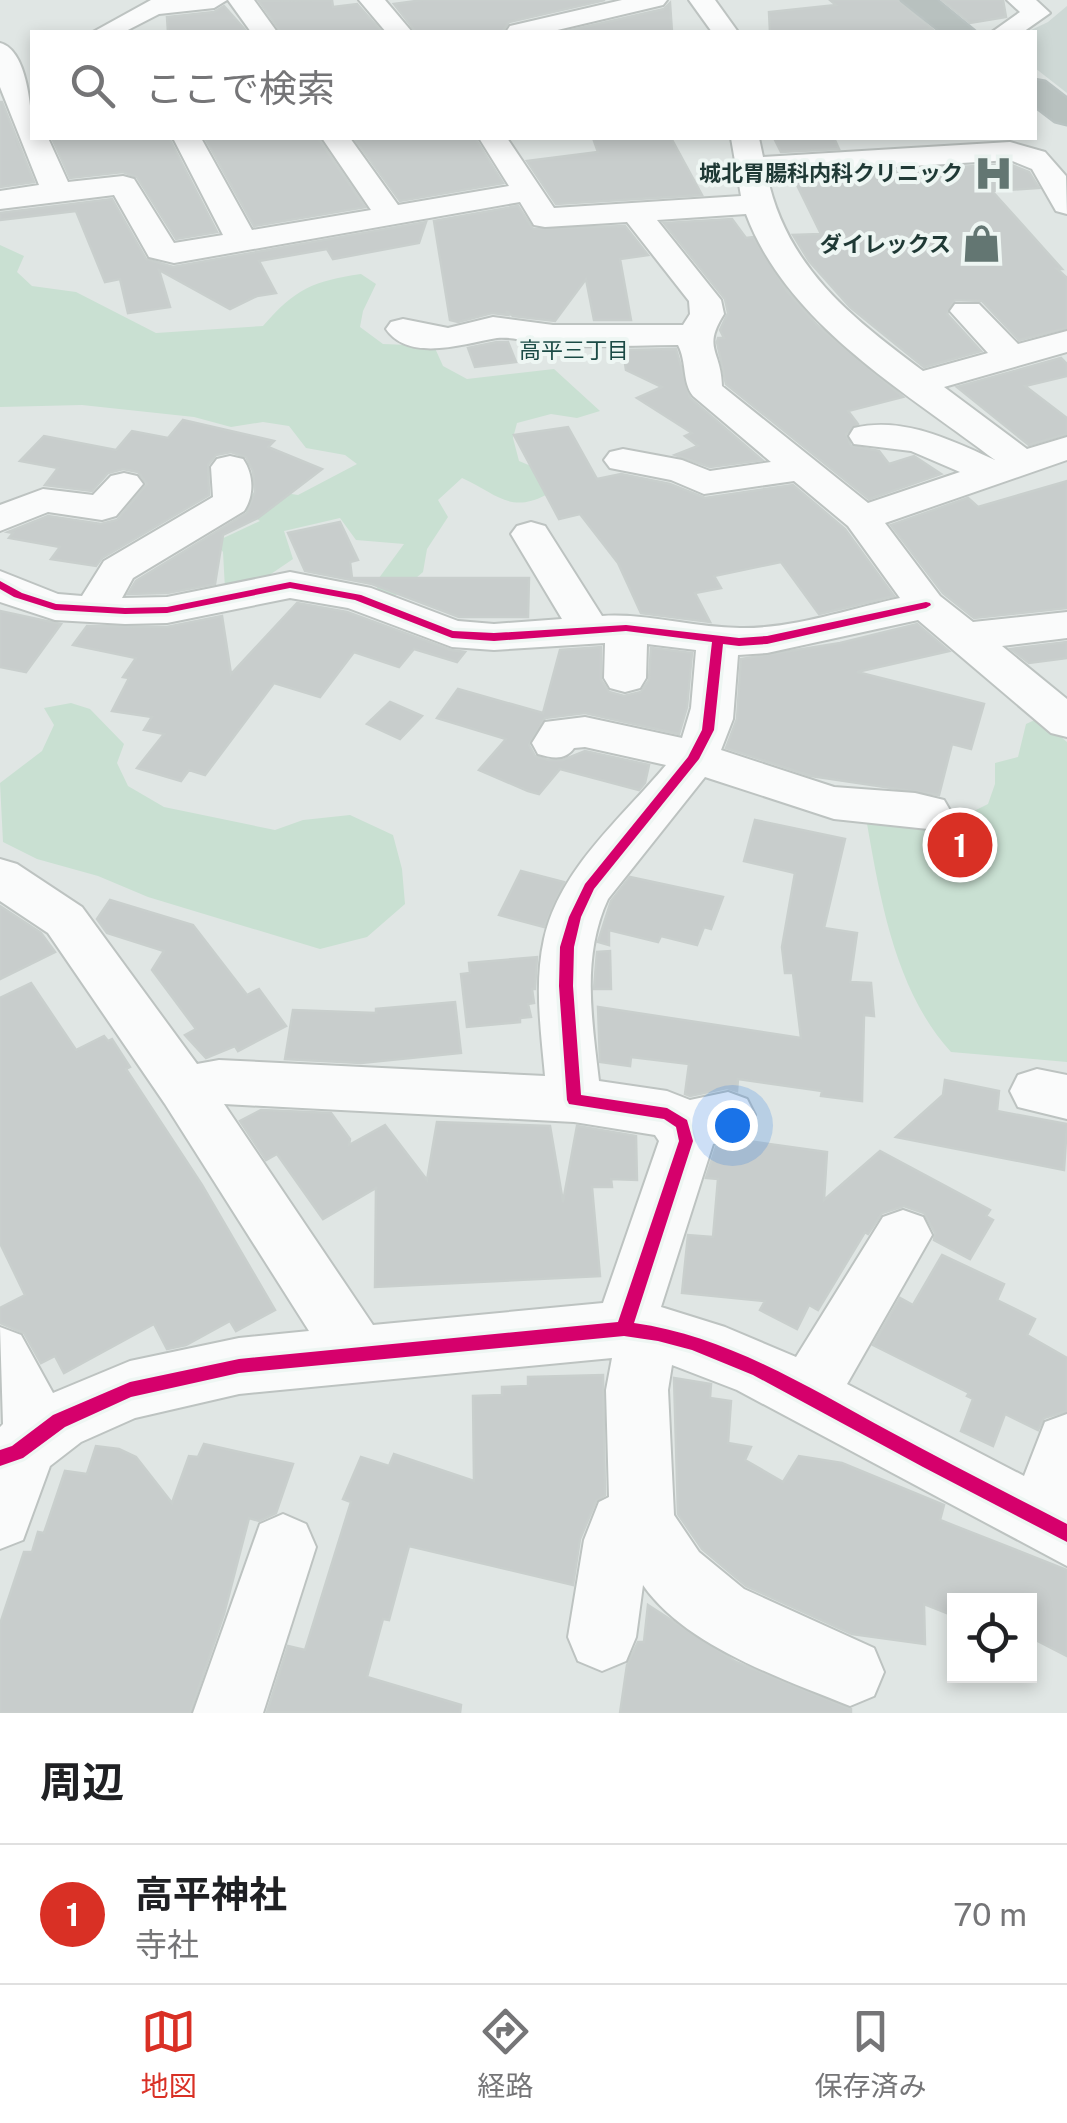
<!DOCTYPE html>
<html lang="ja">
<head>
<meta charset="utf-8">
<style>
	body { margin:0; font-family:"Public Sans","Noto Sans JP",sans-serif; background:#f6f6f6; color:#202124 }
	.controls { position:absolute; right:30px; bottom:30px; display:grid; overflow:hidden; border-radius:0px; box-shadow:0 5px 15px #0003 }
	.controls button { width:90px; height:90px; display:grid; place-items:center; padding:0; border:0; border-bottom:2px solid #e0e0e0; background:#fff; color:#202124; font:50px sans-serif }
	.you { position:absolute; left:732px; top:1125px; width:35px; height:35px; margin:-25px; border:8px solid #fff; border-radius:50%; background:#1a73e8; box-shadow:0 0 0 15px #1a73e833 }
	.badge { display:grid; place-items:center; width:65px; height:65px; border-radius:50%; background:#d93025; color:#fff; font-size:32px; font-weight:700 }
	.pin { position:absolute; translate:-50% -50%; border:5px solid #fff; box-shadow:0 2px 10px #0006 }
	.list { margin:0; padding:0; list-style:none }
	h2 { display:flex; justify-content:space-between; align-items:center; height:130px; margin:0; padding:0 40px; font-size:42px }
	h2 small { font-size:32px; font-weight:400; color:#757577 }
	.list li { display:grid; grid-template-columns:65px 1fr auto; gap:30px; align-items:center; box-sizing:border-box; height:140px; padding:0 40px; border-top:2px solid #e0e0e0 }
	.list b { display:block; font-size:38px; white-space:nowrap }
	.list p { margin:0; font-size:32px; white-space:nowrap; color:#757577 }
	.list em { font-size:32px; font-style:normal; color:#757577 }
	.icon { flex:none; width:55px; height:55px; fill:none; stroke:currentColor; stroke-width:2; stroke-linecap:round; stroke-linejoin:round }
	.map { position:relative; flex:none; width:1067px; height:1713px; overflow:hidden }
	.search { position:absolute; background:#fff; box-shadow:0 5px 15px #0003; left:30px; right:30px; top:30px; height:110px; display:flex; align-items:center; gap:25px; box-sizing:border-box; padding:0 35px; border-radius:0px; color:#757577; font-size:38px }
	.sheet { height:270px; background:#fff }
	nav { display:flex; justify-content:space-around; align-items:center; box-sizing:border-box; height:140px; border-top:2px solid #e0e0e0; background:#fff; font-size:28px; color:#757577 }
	nav a { display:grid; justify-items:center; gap:5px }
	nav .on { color:#d93025 }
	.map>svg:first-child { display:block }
	.built { fill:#ced8d5 }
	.green { fill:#c9e0d2 }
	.building { fill:#c8cdcc; stroke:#c9cfcd; stroke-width:2.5 }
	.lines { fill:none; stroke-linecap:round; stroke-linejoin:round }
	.minor-casing { stroke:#bdc3c1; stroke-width:4 }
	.highway-casing { stroke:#bac3c2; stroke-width:5 }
	.minor { fill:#fafbfb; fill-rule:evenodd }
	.highway { fill:#b8c1bf; fill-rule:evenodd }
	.cycleway-casing { stroke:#eef6f3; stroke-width:7 }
	.cycleway { fill:#d6006c; fill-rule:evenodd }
	.labels { text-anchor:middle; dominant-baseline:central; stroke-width:8; stroke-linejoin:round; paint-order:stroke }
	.far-poi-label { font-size:22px; font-weight:bold; fill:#1f3935; stroke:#eef6f3; text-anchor:end }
	.far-neighbourhood-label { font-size:22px; fill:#1b4a45; stroke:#eef6f3 }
</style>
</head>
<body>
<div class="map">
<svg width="1067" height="1713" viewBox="0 0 1067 1713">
	<rect width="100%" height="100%" fill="#e0e6e4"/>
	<!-- built -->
	<polygon class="built" points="1067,6 1067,93 1035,68 1034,32 1027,32 1048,22"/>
	<!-- green -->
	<g class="green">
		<path d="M0 245 24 256 17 272 32 286 76 292 156 333 263 326C295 289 313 281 361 274L376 284 363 311 360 327 383 344 434 346 443 366 467 379 554 369 600 411 577 418 551 414 517 423 513 438 519 461 538 469 546 495C509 514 496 493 462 478L438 500 448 517 427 549 423 572 395 596 378 592 376 582 404 544 356 540 340 518 284 531 293 559 268 576 225 589 223 552 215 542 260 521 236 506 246 496 266 490 298 495 357 464 345 455 306 448 289 426 263 422 231 427 194 417 82 405 0 407Z"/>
		<polygon points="71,703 90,709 124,744 117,763 128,786 164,807 275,830 303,820 350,815 393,835 402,869 405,904 367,937 320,949 148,897 98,876 37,859 3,842 0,783 42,751 54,725 44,708"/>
		<path d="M1039 718 1067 742V1062L951 1052C895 991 880 898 866 818L956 820 988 804 995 784V763L1018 757 1026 724Z"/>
	</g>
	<!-- building -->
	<g class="building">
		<polygon points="332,0 333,7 357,4 382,32 281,32 259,1"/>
		<polygon points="423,0 605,0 509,22 502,32 416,32 394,4"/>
		<polygon points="830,0 898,0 932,29 905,32 770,32 769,12 836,5"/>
		<polygon points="942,0 1003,0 1006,17 970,23"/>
		<polygon points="670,3 672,32 563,32 664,9"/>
		<polygon points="224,6 247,32 168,32 167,17 214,12"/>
		<polygon points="0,102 2,102 34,182 0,187"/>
		<polygon points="52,138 169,138 217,232 176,239 137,177 123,172 70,178"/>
		<polygon points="205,138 318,138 365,207 254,226"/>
		<polygon points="354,138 475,138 503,183 400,201"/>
		<polygon points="593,138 671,138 702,195 556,204 527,161 598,152"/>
		<polygon points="774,138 834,138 839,149 781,152"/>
		<polygon points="1009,164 1029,172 1039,188 992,191 1062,269 1057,269 1067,278 1067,328 1019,340 982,301 955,300 947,314 981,351 924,367 850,307 809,261 793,235 821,234 793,177"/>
		<polygon points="112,199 146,259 173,267 426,222 419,243 333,259 327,249 259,261 276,293 257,296 230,309 159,270 170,307 128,313 120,279 105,282 76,211 0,220 0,213"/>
		<polygon points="518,206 533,229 625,226 648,255 620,259 631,320 594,320 586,279 555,321 513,316 506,311 508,315 492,313 458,322 450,320 434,221"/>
		<polygon points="732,219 746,238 753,237 787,291 817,325 903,397 848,411 858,424 846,434 851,446 879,451 889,464 914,456 941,474 869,499 726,384 717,342 718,338 724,338 720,330 728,313 725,299 664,223"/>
		<polygon points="497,342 508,342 516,362 475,367 468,348"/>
		<polygon points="676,349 690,398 762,460 710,467 675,455 698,446 685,436 692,433 637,398 662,387 626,370 623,350"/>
		<polygon points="1061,358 1067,364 1067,376 1025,386 1067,418 1067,434 1029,445 957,387"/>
		<polygon points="183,420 274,441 268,447 322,469 258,518 223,535 215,584 167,593 128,594 136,581 247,513 255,492 253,471 246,457 231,452 216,455 208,465 209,495 102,558 96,566 51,559 60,547 9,538 13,533 8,532 48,516 101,524 117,520 147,484 138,472 123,469 108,473 92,491 45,485 58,468 20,461 44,436 116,450 132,431 168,438"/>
		<polygon points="568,427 597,479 621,474 670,484 705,498 793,485 845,529 894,596 819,614 781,562 714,576 721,588 695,593 710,622 641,613 618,563 580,514 559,519 514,435"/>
		<polygon points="1067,481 1067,608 974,618 943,593 891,525 968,498 978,507"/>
		<polygon points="340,522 358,560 350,562 352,578 529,578 528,617 459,617 372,584 305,571 288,533"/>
		<polygon points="297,603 347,612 451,650 465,652 457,662 414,649 399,667 354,652 320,697 274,683 205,775 189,770 181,781 137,768 164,734 144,730 152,717 112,711 129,678 123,677 136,658 73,645 87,626 167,627 222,616 231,674"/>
		<polygon points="0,611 61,624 26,672 0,667"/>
		<polygon points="917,624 949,651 857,672 984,704 971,749 952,744 939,795 811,776 726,748 737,719 741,659 840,643"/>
		<polygon points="1067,642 1067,658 1029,663 1011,649"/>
		<polygon points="601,647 601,680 609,692 624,696 641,692 649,680 651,648 692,653 687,707 679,734 585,713 545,718 529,745 535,756 548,760 563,760 585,751 649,765 645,783 639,790 560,769 539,794 528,791 479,770 506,739 437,718 458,689 543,713 560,650"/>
		<polygon points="390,702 422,716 400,739 367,724"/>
		<polygon points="755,820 845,839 824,928 857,933 850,982 871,983 874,1016 864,1015 862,1101 821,1096 822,1091 738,1079 737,1091 727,1088 690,1096 685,1094 689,1064 631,1057 630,1066 600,1062 598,1007 801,1038 793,973 785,973 782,947 795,873 744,861"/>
		<polygon points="521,871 564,882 544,927 499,915"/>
		<polygon points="630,877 723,897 711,929 704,927 697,945 661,936 658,942 609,930 609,945 598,942 611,901"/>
		<polygon points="110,900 193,925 247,995 259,989 286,1026 238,1051 235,1046 206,1058 185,1035 196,1029 152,970 164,951 107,933 97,919"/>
		<polygon points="0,906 41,933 55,952 0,979"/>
		<polygon points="610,951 611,989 594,989 597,952"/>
		<polygon points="537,957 535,989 532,989 534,1003 528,1004 531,1017 520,1018 520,1022 467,1027 461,974 470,973 469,963"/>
		<polygon points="31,983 76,1050 104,1036 108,1041 112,1039 130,1067 126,1069 202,1185 275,1310 236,1331 230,1321 186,1345 167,1349 154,1324 64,1373 55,1356 41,1363 24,1333 0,1323 0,1308 25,1295 0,1243 0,998"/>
		<polygon points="455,1002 461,1053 361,1063 285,1059 293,1010 376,1013 376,1009"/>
		<polygon points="945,1080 999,1091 997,1111 1067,1124 1064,1170 896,1137 943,1095"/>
		<polygon points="261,1110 331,1113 350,1139 349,1145 385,1125 427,1180 437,1122 550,1126 563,1202 577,1126 636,1136 637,1180 611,1179 612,1187 592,1187 600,1276 375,1287 376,1188 323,1219 277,1154 266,1160 240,1121"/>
		<polygon points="741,1140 827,1152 824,1200 880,1151 990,1210 986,1216 993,1220 970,1259 934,1240 935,1233 924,1213 904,1206 882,1213 868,1234 865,1232 818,1310 809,1305 797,1329 760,1310 765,1301 682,1293 688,1235 713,1237 718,1179 706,1178 716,1147"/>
		<polygon points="942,1255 1004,1284 997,1300 1035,1319 1027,1335 1067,1358 1067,1411 1044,1418 1038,1430 1005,1414 993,1446 961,1431 973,1399 967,1396 969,1393 873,1345 900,1298 913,1305"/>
		<polygon points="603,1375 605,1495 596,1501 580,1539 573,1585 409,1546 389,1620 383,1619 367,1677 461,1705 460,1713 267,1712 288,1646 305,1650 351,1502 343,1499 361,1457 389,1466 394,1454 474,1481 473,1396 502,1395 502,1387 528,1386 528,1377"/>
		<polygon points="674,1378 711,1384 710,1398 731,1401 728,1443 751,1447 745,1460 783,1482 799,1456 842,1463 944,1505 940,1520 1067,1570 1067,1656 1030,1637 1030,1600 954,1600 954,1616 924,1604 925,1644 852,1634 746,1586 702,1549 678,1514"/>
		<polygon points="204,1444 293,1464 276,1513 259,1521 249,1518 224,1614 190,1713 0,1713 0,1624 24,1552 32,1552 38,1532 44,1533 65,1471 87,1474 96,1446 119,1449 136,1457 172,1503 189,1456 198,1457"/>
		<polygon points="648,1605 736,1662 851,1709 851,1713 620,1713 627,1665 638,1642 644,1642"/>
	</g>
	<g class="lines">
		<defs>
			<g id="minor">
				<polygon points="151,0 227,0 214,8 159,14 124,32 93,32"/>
				<polygon points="228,0 254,0 277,32 251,32"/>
				<polygon points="359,0 385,0 412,32 386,32"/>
				<polygon points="622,0 667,0 663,5 549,32 506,32 510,26"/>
				<polygon points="689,0 715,0 738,32 712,32"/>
				<polygon points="1007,0 1036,0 1050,13 1023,32 992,32 1020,12"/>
				<path d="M0 43C28 50 32 113 32 138H48L68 182 123 176 134 179 174 243 223 235 173 138H201L252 230 371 210 322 138H350L398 205 509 186 479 138H507L554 208 741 196 731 138H759L763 157 1010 142 1045 152 1066 176 1067 214 1056 211 1032 169 1010 160 767 175C786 267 851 317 923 371L988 353 950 311 955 304H979L1018 344 1067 331V352L944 387 1027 449 1067 437V460L885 523 940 596 973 622 1067 612V638L1002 646 1067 699V737L1051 733 918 620 767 653 738 655 733 719 721 750 834 787 915 793 944 800 951 812 944 824 928 829 834 819 705 777 608 899C581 957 592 1020 599 1081L667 1091 690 1100 728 1092 747 1099 755 1115 742 1136 713 1144 661 1307 725 1327 796 1357 883 1217 903 1210 923 1217 932 1235 847 1384 1024 1476 1045 1422 1067 1414V1566L737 1390 672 1365 668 1390 674 1515 699 1552 744 1589 874 1648 884 1672 874 1696 850 1706C783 1679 685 1646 643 1585L636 1637 626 1661 602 1671 578 1661 568 1637 584 1540 599 1502 609 1497 606 1390 612 1358 239 1394 135 1418 81 1442 50 1466 23 1540 0 1549V1427L3 1424 0 1327 21 1335 53 1393 130 1361 239 1338 309 1331 165 1104 48 933 0 901V859L17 864 82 907 197 1064 219 1060 545 1076C541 1031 534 984 544 939 560 868 622 818 666 765L585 747 574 748C565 761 552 758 538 754L532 743 545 722 585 717 682 738 691 708 696 650 647 644 646 678 640 688 625 692 610 688 604 678 605 643 494 650 452 647 348 608 290 598 167 623 125 624 55 620 0 602V571L58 594 82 596 104 561 213 497 211 467 217 459 230 456 243 459C254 475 254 496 244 511L133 578 122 598 167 597 290 572 371 588 458 621 494 624 562 619 511 534 517 526 531 522 545 526 602 616C649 613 694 628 740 628 793 629 849 609 900 598L848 526 794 481 704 494 671 480 610 468 604 460 610 452 623 449 682 460 710 471 771 462 693 396C682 382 687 362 678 345 636 345 593 348 552 345 535 344 514 336 497 338 466 343 409 363 386 329L391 322 403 319 448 328 493 317 553 325H683L690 314 689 301 627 222 545 227 534 225 520 202 174 263 149 257 114 195 0 209V191L39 185 0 87ZM746 214C787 324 906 392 995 460 952 441 904 416 854 428L849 436 854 444 911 451 960 472 868 503 722 386C721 349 702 349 724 314L721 300 657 220ZM224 1104 574 1122 655 1135 659 1141 603 1303 373 1325Z"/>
				<polygon points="124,473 137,476 143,484 116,516 102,520 48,512 0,531 0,505 43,489 93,495 111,476"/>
				<polygon points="1037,1069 1067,1075 1067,1119 1018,1107 1010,1091 1018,1075"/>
				<polygon points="283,1514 306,1524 316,1547 263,1713 193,1713 260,1524"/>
			</g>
			<g id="highway">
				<polygon points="902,0 936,0 975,32 942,32"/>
				<polygon points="1034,80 1045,82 1067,99 1067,124 1055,121 1034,105"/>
			</g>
		</defs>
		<!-- minor casing -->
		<use href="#minor" class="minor-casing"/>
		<!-- highway casing -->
		<use href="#highway" class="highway-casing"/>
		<!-- minor -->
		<use href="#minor" class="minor"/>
		<!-- highway -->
		<use href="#highway" class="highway"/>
		<defs>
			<path id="cycleway" d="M0 581 22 593 56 604 125 608 167 607 290 582 361 595 453 631 494 633 626 625 739 638 767 636 926 602 930 603 931 605 926 608 767 644 739 646 723 644 714 730 699 759 594 889 581 917 574 947 573 986 581 1095 667 1108 687 1120 693 1141 634 1323C727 1336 808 1387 889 1431 948 1463 1007 1493 1067 1524V1542L923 1467 753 1375 692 1350 658 1341 624 1336 239 1373 131 1397 65 1427 23 1458 0 1466V1450L12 1446 53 1415 130 1382 239 1359 618 1322 679 1141 676 1127 664 1119 569 1104 567 1100 559 986 560 947 569 917 585 884 688 757 702 730 712 642 626 631 494 641 452 638 355 600 290 588 167 613 125 614 55 610 14 597 0 589Z"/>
		</defs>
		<!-- cycleway casing -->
		<use href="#cycleway" class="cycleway-casing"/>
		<!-- cycleway -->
		<use href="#cycleway" class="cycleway"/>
	</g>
	<!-- icons -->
	<defs>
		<symbol id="hospital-bare" viewBox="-9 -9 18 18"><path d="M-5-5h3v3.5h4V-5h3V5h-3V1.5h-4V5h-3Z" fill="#637672" stroke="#eef6f3" stroke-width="2.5" paint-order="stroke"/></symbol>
		<symbol id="shop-bare" viewBox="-9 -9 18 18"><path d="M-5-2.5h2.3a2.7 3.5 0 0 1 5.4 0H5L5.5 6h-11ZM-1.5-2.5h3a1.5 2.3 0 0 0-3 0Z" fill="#637672" stroke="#eef6f3" stroke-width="2.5" paint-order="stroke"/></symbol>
	</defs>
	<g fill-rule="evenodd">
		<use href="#hospital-bare" x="966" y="146" width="55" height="55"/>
		<use href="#shop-bare" x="954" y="216" width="55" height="55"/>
	</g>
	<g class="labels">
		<!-- far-poi labels -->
		<g class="far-poi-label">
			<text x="963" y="173">城北胃腸科内科クリニック</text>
			<text x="951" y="244">ダイレックス</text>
		</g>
		<!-- far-neighbourhood labels -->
		<g class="far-neighbourhood-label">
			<text x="574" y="350">高平三丁目</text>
		</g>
	</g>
</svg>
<div class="controls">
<button><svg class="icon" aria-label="locate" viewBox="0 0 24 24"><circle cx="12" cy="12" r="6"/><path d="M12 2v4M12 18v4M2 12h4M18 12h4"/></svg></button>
</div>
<div class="you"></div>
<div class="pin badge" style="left:960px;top:845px">1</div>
<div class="search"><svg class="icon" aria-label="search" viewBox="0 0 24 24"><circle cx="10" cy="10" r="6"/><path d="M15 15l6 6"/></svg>ここで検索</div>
</div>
<section class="sheet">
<h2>周辺<small></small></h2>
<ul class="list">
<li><span class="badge">1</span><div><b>高平神社</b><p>寺社</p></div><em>70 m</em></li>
</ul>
</section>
<nav>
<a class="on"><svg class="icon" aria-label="map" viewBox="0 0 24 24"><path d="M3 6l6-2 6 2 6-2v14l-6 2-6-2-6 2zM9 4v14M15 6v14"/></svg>地図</a>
<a><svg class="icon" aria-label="directions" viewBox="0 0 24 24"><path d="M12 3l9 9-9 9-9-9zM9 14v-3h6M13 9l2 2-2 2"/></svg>経路</a>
<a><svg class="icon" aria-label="saved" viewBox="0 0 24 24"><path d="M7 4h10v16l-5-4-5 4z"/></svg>保存済み</a>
</nav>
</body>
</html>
